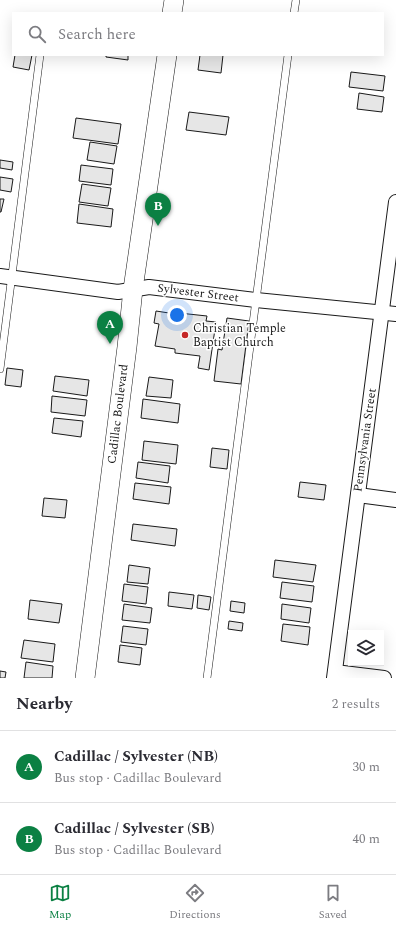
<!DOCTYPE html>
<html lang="en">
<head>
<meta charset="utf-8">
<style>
	body { margin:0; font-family:Spectral,serif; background:#f7f7f7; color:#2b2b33 }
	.controls { position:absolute; right:12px; bottom:12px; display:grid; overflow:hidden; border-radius:0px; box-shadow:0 4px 16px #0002 }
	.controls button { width:36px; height:36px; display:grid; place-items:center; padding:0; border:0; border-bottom:1px solid #e1e1e2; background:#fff; color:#2b2b33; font:20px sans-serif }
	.you { position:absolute; left:177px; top:315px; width:14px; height:14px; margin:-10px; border:3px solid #fff; border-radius:50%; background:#1a73e8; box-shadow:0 0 0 6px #1a73e833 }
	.badge { display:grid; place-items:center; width:26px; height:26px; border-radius:50%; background:#0b8043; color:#fff; font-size:13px; font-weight:700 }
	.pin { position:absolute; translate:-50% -33px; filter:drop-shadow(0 1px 2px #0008) }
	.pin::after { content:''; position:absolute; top:21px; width:14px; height:12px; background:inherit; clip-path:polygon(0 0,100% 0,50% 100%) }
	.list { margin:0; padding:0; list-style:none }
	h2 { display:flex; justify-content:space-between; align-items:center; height:52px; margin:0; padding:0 16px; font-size:17px }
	h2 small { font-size:13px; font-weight:400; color:#7c7c81 }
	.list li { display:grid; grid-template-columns:26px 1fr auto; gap:12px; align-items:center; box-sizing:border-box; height:72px; padding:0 16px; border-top:1px solid #e1e1e2 }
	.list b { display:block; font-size:15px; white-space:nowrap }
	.list p { margin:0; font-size:13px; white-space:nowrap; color:#7c7c81 }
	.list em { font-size:13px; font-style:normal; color:#7c7c81 }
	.icon { flex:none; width:22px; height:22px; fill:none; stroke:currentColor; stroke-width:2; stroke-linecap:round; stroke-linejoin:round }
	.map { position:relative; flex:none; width:396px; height:678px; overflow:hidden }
	.search { position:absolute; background:#fff; box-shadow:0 4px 16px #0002; left:12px; right:12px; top:12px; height:44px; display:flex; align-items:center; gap:10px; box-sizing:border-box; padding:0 14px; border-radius:0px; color:#7c7c81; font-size:15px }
	.sheet { height:196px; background:#fff }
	nav { display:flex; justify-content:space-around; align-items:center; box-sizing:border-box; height:56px; border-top:1px solid #e1e1e2; background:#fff; font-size:11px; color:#7c7c81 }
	nav a { display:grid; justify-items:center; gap:2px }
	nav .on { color:#0b8043 }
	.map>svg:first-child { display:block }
	.building { fill:#e6e6e6; stroke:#1a1a1a }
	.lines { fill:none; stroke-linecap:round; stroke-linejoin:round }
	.lane-casing { stroke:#1a1a1a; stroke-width:8 }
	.street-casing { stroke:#1a1a1a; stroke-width:16 }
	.secondary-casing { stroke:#1a1a1a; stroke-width:20 }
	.lane { stroke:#fff; stroke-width:7 }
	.street { stroke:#fff; stroke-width:14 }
	.secondary { stroke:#fff; stroke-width:19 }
	.poi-dot { fill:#c62828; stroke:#fff; stroke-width:1.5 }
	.labels { text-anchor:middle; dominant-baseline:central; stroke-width:3; stroke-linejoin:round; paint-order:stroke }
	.street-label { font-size:12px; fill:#1a1a1a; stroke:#fff }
	.poi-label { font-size:12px; fill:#1a1a1a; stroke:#fff; text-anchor:start }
</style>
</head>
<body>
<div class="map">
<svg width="396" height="678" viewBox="0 0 396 678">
	<rect width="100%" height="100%" fill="#fff"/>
	<!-- building -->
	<g class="building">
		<polygon points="15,55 32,55 29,70 13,67"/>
		<polygon points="106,55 128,55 128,60 106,57"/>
		<polygon points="200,55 223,55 221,73 198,70"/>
		<polygon points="351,72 385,76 383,91 349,87"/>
		<polygon points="359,93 384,97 382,112 357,109"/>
		<polygon points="189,112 229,117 226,135 186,130"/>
		<polygon points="76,118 121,124 118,144 73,138"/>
		<polygon points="90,142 117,146 114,164 87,160"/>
		<polygon points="0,160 13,162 12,170 0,168"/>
		<polygon points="81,165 113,169 111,185 79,181"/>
		<polygon points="0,177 13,179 11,192 0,190"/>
		<polygon points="82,184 111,188 108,206 79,202"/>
		<polygon points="0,199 4,199 1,212 0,212"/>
		<polygon points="79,204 113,209 111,227 77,223"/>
		<polygon points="156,311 169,313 169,316 178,317 179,313 207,316 206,321 216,322 209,370 198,368 200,356 175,353 175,349 155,346 159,324 154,323"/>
		<polygon points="227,318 249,321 241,384 214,381 218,349 222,350"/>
		<polygon points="7,368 23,370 21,387 5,385"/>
		<polygon points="55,376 89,380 87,396 53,391"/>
		<polygon points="149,377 173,380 171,398 146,396"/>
		<polygon points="52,396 87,400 85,416 51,412"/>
		<polygon points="143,399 180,404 178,423 141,418"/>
		<polygon points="54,418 83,421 81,437 52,433"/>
		<polygon points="144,441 178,445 176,464 142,460"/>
		<polygon points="212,448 229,450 227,469 210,467"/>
		<polygon points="138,462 170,466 168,483 136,478"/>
		<polygon points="300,482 326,485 324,500 298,497"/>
		<polygon points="135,483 171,487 169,504 133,499"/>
		<polygon points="44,498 67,500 65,518 42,516"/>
		<polygon points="133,524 177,529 175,546 131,540"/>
		<polygon points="275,560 316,565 313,582 273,577"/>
		<polygon points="129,565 150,568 148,584 127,582"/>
		<polygon points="282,582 314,586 312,602 280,598"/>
		<polygon points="124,584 148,587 146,604 122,601"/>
		<polygon points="169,592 194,595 192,609 168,606"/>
		<polygon points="198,595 211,597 209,610 197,608"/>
		<polygon points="30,600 62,604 59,623 28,619"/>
		<polygon points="231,601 245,603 244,613 230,611"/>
		<polygon points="124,604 152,608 150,623 122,620"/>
		<polygon points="282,604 311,608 309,623 281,619"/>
		<polygon points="229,621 243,623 242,631 228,629"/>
		<polygon points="283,624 310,627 308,645 281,641"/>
		<polygon points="123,626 148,629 146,645 121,642"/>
		<polygon points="24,640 55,644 53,662 21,658"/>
		<polygon points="120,645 142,648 140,665 118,662"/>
		<polygon points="26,662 53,666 52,678 24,678"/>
		<polygon points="0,671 6,672 5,678 0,678"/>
	</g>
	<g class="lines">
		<defs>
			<g id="lane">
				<polyline points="294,13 296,0"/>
				<polyline points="0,369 40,55"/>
				<polyline points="207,678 256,300 288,55"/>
			</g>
			<g id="street">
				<polyline points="0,276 118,292 149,287 256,300 396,314"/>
				<polyline points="358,495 396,500"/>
				<polyline points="335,672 384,678"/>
				<polyline points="334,678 396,202"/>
			</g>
			<g id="secondary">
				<polyline points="172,13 174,0"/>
				<polyline points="85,678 127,347 133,289 167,55"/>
			</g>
		</defs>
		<!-- lane casing -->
		<use href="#lane" class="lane-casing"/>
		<!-- street casing -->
		<use href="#street" class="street-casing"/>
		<!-- secondary casing -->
		<use href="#secondary" class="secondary-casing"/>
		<!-- lane -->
		<use href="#lane" class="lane"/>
		<!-- street -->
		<use href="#street" class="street"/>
		<!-- secondary -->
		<use href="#secondary" class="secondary"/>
	</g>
	<!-- markers -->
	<circle class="poi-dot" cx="185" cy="335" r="4"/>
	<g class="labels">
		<!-- street labels -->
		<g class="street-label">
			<text transform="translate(198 293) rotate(7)">Sylvester Street</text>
			<text transform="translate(118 414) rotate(-83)">Cadillac Boulevard</text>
			<text transform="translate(365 440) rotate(-82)">Pennsylvania Street</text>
		</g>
		<!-- poi labels -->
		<g class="poi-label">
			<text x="193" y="328">Christian Temple<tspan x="193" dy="14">Baptist Church</tspan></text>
		</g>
	</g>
</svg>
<div class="controls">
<button><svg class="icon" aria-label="layers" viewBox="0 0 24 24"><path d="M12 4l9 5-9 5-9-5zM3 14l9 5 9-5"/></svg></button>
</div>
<div class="you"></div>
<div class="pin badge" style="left:110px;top:344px">A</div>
<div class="pin badge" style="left:158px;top:226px">B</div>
<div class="search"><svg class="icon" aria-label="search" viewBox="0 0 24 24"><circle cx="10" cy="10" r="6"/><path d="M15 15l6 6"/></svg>Search here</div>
</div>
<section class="sheet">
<h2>Nearby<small>2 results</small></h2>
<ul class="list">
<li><span class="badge">A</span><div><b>Cadillac / Sylvester (NB)</b><p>Bus stop · Cadillac Boulevard</p></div><em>30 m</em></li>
<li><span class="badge">B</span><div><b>Cadillac / Sylvester (SB)</b><p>Bus stop · Cadillac Boulevard</p></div><em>40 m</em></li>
</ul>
</section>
<nav>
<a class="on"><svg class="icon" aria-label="map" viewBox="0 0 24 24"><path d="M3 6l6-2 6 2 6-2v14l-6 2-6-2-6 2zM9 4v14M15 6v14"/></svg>Map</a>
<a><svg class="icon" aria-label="directions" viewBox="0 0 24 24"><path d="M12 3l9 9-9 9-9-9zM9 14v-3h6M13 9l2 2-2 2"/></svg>Directions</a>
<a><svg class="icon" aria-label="saved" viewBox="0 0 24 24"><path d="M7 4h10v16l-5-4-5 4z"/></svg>Saved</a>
</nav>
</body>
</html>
